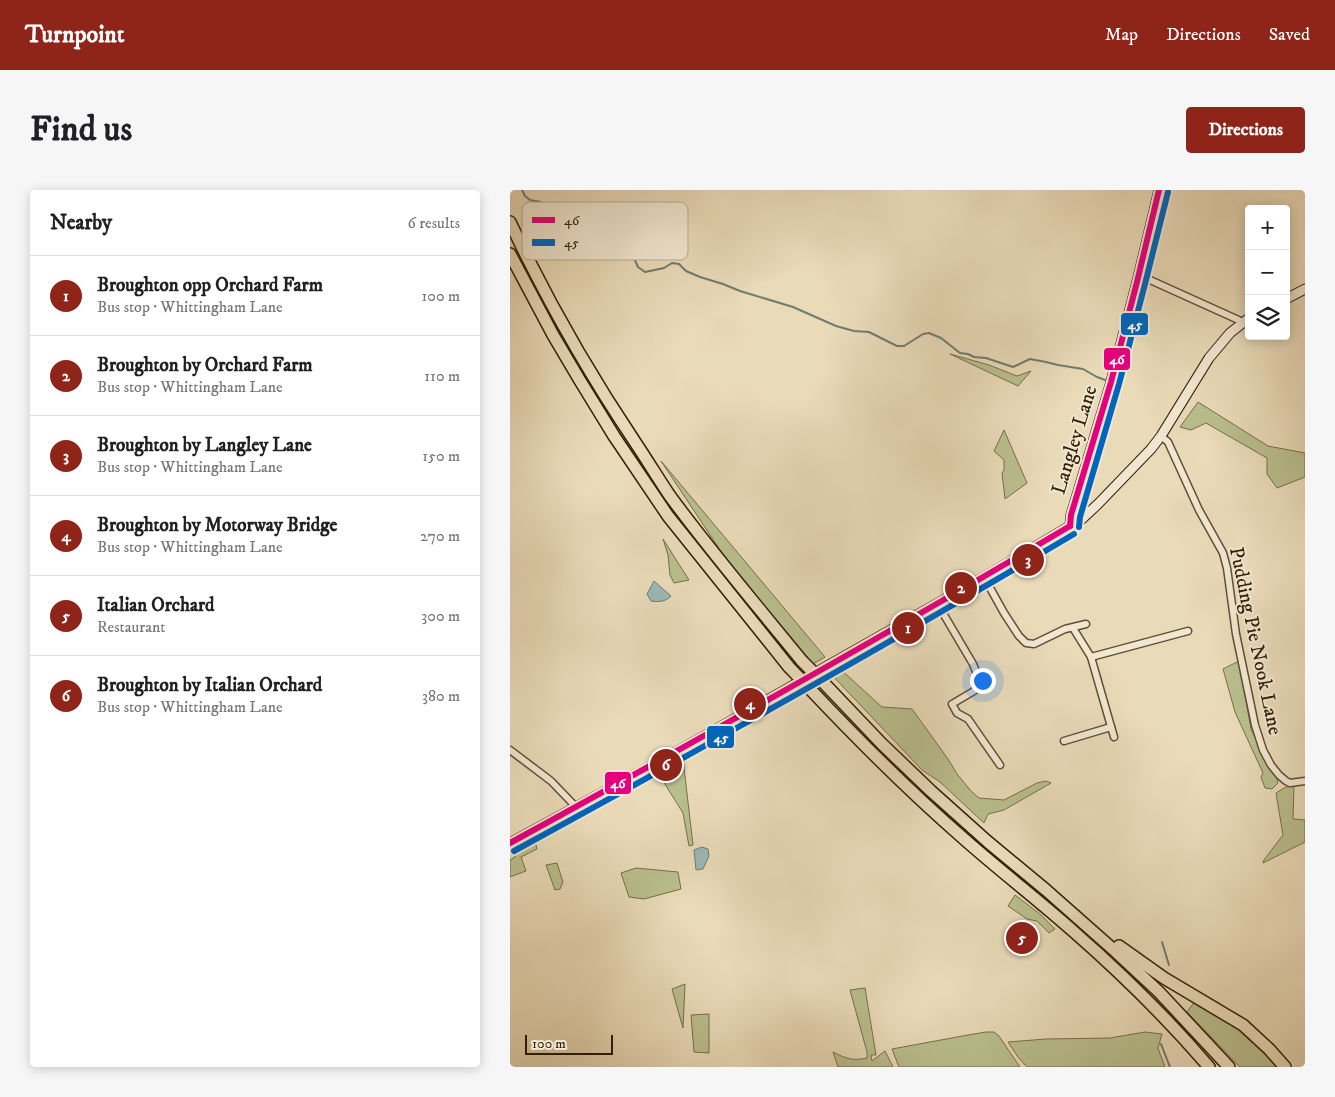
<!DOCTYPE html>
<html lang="en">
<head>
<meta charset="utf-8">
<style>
	body { margin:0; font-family:"IM FELL DW Pica",serif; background:#f6f6f6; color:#202124 }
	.controls { position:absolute; right:15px; top:15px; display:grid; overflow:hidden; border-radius:5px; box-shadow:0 2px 12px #0003 }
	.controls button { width:45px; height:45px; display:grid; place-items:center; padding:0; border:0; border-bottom:1px solid #e0e0e0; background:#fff; color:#202124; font:25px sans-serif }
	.scale { position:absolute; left:15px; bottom:12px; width:88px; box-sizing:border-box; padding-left:5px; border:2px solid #321f08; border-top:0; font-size:14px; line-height:18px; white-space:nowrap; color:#321f08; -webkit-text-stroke:4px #f1e7d1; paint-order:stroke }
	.you { position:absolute; left:472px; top:490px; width:18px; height:18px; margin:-12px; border:4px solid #fff; border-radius:50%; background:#1a73e8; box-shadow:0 0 0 8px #1a73e833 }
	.badge { display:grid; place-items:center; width:32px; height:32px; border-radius:50%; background:#8f2418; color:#fff; font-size:16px; font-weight:700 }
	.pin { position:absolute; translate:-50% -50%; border:2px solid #fff; box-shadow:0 1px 5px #0006 }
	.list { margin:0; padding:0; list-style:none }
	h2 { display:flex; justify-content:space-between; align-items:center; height:65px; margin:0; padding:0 20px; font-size:21px }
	h2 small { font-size:16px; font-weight:400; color:#757577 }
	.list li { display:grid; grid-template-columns:32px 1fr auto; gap:15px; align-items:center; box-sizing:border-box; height:80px; padding:0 20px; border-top:1px solid #e0e0e0 }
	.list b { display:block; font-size:19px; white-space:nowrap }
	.list p { margin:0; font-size:16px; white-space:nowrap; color:#757577 }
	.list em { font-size:16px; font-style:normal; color:#757577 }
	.icon { flex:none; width:28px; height:28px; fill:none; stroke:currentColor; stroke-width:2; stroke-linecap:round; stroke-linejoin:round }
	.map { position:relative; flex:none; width:795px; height:877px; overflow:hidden; border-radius:5px }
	header { display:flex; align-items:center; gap:30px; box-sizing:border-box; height:70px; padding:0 25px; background:#8f2418; color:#fff }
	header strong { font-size:24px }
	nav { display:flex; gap:28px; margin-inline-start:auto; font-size:18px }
	.intro { display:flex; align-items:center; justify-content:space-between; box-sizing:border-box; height:120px; padding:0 30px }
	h1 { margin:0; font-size:35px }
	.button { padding:12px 22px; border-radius:5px; background:#8f2418; color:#fff; font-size:18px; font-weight:700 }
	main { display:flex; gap:30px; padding:0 30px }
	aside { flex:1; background:#fff; border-radius:5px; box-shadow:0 2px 12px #0003 }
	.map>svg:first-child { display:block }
	.green { fill:#b9be8d; stroke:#766e4a }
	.water { fill:#9ab8b7; stroke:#707b71 }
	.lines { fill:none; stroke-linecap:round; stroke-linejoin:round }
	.stream { stroke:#707b71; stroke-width:2 }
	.street-casing { stroke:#604e34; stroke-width:9 }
	.secondary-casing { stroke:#321f08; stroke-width:11 }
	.highway-casing { stroke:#321f08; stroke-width:14 }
	.street { stroke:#f1e7d1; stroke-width:6 }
	.secondary { stroke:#f1e7d1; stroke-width:9 }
	.highway { stroke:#e9dab8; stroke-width:11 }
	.highway-bridge-casing { stroke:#321f08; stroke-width:14; stroke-linecap:butt }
	.highway-bridge { stroke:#e9dab8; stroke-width:11 }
	.bus-1-casing { stroke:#f1e7d1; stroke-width:10 }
	.bus-2-casing { stroke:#f1e7d1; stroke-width:10 }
	.bus-1 { stroke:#e5007d; stroke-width:6 }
	.bus-2 { stroke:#0065bd; stroke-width:6 }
	.labels { text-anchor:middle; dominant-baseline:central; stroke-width:4; stroke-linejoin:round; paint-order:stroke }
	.street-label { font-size:20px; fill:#321f08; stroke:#f1e7d1 }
	.key { fill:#f1e7d1; stroke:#b8ab95; stroke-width:1 }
	.key-label { font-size:14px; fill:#321f08 }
	.line-badge { stroke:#f1e7d1; stroke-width:2 }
	.badge-label { font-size:14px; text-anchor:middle; font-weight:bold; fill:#fff }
</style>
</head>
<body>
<header>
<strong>Turnpoint</strong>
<nav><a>Map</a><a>Directions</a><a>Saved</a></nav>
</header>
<div class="intro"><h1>Find us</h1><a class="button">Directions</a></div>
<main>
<aside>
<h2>Nearby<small>6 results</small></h2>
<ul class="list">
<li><span class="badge">1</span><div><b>Broughton opp Orchard Farm</b><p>Bus stop · Whittingham Lane</p></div><em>100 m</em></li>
<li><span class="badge">2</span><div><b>Broughton by Orchard Farm</b><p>Bus stop · Whittingham Lane</p></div><em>110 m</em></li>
<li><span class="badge">3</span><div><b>Broughton by Langley Lane</b><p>Bus stop · Whittingham Lane</p></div><em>150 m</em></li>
<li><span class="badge">4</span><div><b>Broughton by Motorway Bridge</b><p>Bus stop · Whittingham Lane</p></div><em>270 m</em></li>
<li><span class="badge">5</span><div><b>Italian Orchard</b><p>Restaurant</p></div><em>300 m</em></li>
<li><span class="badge">6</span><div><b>Broughton by Italian Orchard</b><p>Bus stop · Whittingham Lane</p></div><em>380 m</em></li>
</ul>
</aside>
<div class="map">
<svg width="795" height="877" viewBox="0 0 795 877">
	<rect width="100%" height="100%" fill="#e9dab8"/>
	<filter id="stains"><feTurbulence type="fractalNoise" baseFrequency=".004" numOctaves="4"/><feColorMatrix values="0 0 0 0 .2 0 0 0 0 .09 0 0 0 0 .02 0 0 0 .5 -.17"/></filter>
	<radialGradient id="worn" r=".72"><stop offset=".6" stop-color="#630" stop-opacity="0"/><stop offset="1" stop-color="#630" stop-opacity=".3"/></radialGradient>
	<!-- green -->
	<g class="green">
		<polygon points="440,164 479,175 507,186 521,181 508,196"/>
		<polygon points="688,212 758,256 795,263 795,287 767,298 757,284 757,268 696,233 681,240 670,237"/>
		<polygon points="494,240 517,293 495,309 492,283 494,280 494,270 484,261"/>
		<polygon points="151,271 315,467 303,474 218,372"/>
		<polygon points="153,349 179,390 164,393 160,385 158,365"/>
		<polygon points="729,471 741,539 759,577 766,585 768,593 762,599 755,598 751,587 753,583 725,522 713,479"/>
		<polygon points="329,478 372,517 402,519 438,569 447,584 461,601 469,608 494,610 527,593 536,591 541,593 494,620 478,624 474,633 430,592 412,580 319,482"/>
		<polygon points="173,569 183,655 179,656 173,623 148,583"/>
		<polygon points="784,595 783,629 795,630 795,652 753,673 754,670 773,645 766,603 776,597"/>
		<polygon points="25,651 27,659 11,667 16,681 0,687 0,670 5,667 4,660"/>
		<polygon points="47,673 53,692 50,699 45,700 36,675"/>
		<polygon points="126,678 168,682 171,699 134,709 119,707 111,683"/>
		<polygon points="505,705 530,724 545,739 539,743 527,731 517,729 498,716"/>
		<polygon points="175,794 173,838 162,799"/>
		<path d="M355 798 366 865H361L362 871 375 861 383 877H328L323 862C337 869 342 871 357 868V862L340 800Z"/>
		<polygon points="685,811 725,836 749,856 769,877 730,877 677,822"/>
		<polygon points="199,824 199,863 184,862 181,825"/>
		<polygon points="476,842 484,842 489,846 510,877 389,877 382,859 458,845"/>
		<polygon points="635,842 652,844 648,858 655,877 517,877 508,867 498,852 536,849 600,848"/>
	</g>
	<!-- water -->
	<g class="water">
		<path d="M144 391 161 406C155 412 149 412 141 411L137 404Z"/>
		<polygon points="192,657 198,659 199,666 193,679 186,680 184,660"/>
	</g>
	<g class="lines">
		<!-- stream -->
		<g class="stream">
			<polyline points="12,0 15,6 20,10 31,12 47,28 52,36 59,41 81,45 90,42 103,53 124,68 128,77 135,82 154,78 162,73 169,74 176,81 190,87 213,94 230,101 283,117 326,136 344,141 359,142 387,156 394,156 413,144 419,143 431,148 450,163 458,164 464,167 476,168 503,177 520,169 536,172 548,175 573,179 587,187 598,191"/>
			<polyline points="652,752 659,775"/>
			<polyline points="651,854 660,877"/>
		</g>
		<defs>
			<g id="street">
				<polyline points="629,85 733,132"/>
				<polyline points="651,246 658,252 689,320 713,363 717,378 726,444 745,535 753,560 761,575 769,585 776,591 780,593 795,591"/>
				<polyline points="474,387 494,423 509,446 516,453 524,454 555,439 576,434"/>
				<polyline points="427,413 463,474 467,484 468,493 464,501 442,514 447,523 458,529 490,575"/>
				<polyline points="563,438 581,467 604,547"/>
				<polyline points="581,467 678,441"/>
				<polyline points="554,551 601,537"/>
				<polyline points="0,560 41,591 66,617"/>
			</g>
			<g id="secondary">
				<polyline points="776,109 795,99"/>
				<polyline points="560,336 561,325 601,192 627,92 649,0"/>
				<polyline points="0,653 143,575 474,387 572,329 588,314 641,259 651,246 699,168 720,143 739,128"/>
			</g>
			<g id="highway">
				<path d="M0 32C36 108 78 182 125 252 137 270 148 288 160 306 202 363 248 417 292 471"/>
				<polyline points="0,64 43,145 69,189 104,246 158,326 279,477"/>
				<polyline points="311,490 372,554 421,601 478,652 536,700 605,761 649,802 719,877"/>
				<path d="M299 498C349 551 399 601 453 648 489 680 527 709 563 741 611 783 657 828 699 877"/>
				<polyline points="609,756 654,788 733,835 759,859 775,877"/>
			</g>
		</defs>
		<!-- street casing -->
		<use href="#street" class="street-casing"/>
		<!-- secondary casing -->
		<use href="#secondary" class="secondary-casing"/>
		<!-- highway casing -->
		<use href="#highway" class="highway-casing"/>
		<!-- street -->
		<use href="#street" class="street"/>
		<!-- secondary -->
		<use href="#secondary" class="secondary"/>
		<!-- highway -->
		<use href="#highway" class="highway"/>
		<defs>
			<g id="highway-bridge">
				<polyline points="292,471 311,490"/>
				<polyline points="279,477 299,498"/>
			</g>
		</defs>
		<!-- highway-bridge casing -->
		<use href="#highway-bridge" class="highway-bridge-casing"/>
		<!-- highway-bridge -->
		<use href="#highway-bridge" class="highway-bridge"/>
		<defs>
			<g id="bus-1">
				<polyline points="560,336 561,325 601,192 627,92 649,0"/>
				<path d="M0 653C188 550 376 445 560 336"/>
			</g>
			<g id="bus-2">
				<polyline points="569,337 570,327 609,194 635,94 658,2"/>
				<path d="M4 661C193 558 380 453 564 344"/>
			</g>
		</defs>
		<!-- bus-1 casing -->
		<use href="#bus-1" class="bus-1-casing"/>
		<!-- bus-2 casing -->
		<use href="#bus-2" class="bus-2-casing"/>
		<!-- bus-1 -->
		<use href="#bus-1" class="bus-1"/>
		<!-- bus-2 -->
		<use href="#bus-2" class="bus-2"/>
	</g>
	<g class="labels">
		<!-- street labels -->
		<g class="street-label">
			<text transform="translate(565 250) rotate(-73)">Langley Lane</text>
			<text transform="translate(745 451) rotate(78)">Pudding Pie Nook Lane</text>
		</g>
	</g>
	<!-- legend -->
	<rect x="12" y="12" width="166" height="58" rx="8" class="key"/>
	<rect x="22" y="27" width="23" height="6" fill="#e5007d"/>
	<rect x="22" y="49" width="23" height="7" fill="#0065bd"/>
	<g class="key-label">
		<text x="54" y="35">46</text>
		<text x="54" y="57">45</text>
	</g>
	<g class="line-badge">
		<rect x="610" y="122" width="29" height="24" rx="5" fill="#0065bd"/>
		<rect x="593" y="157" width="28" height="24" rx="5" fill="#e5007d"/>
		<rect x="196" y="535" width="29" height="24" rx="5" fill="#0065bd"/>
		<rect x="94" y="581" width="28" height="24" rx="5" fill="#e5007d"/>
	</g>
	<g class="badge-label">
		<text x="625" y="139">45</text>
		<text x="607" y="174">46</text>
		<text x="211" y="552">45</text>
		<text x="108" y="598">46</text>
	</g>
	<rect width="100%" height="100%" filter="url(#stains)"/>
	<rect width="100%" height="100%" fill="url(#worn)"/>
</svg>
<div class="controls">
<button>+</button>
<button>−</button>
<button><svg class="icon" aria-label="layers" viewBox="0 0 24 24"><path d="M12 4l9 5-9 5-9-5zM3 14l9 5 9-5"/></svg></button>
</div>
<div class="scale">100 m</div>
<div class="you"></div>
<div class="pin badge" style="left:398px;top:438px">1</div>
<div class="pin badge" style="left:451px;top:398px">2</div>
<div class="pin badge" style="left:518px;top:370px">3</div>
<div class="pin badge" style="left:240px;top:514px">4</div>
<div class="pin badge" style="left:512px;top:748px">5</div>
<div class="pin badge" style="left:156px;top:575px">6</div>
</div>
</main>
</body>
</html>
